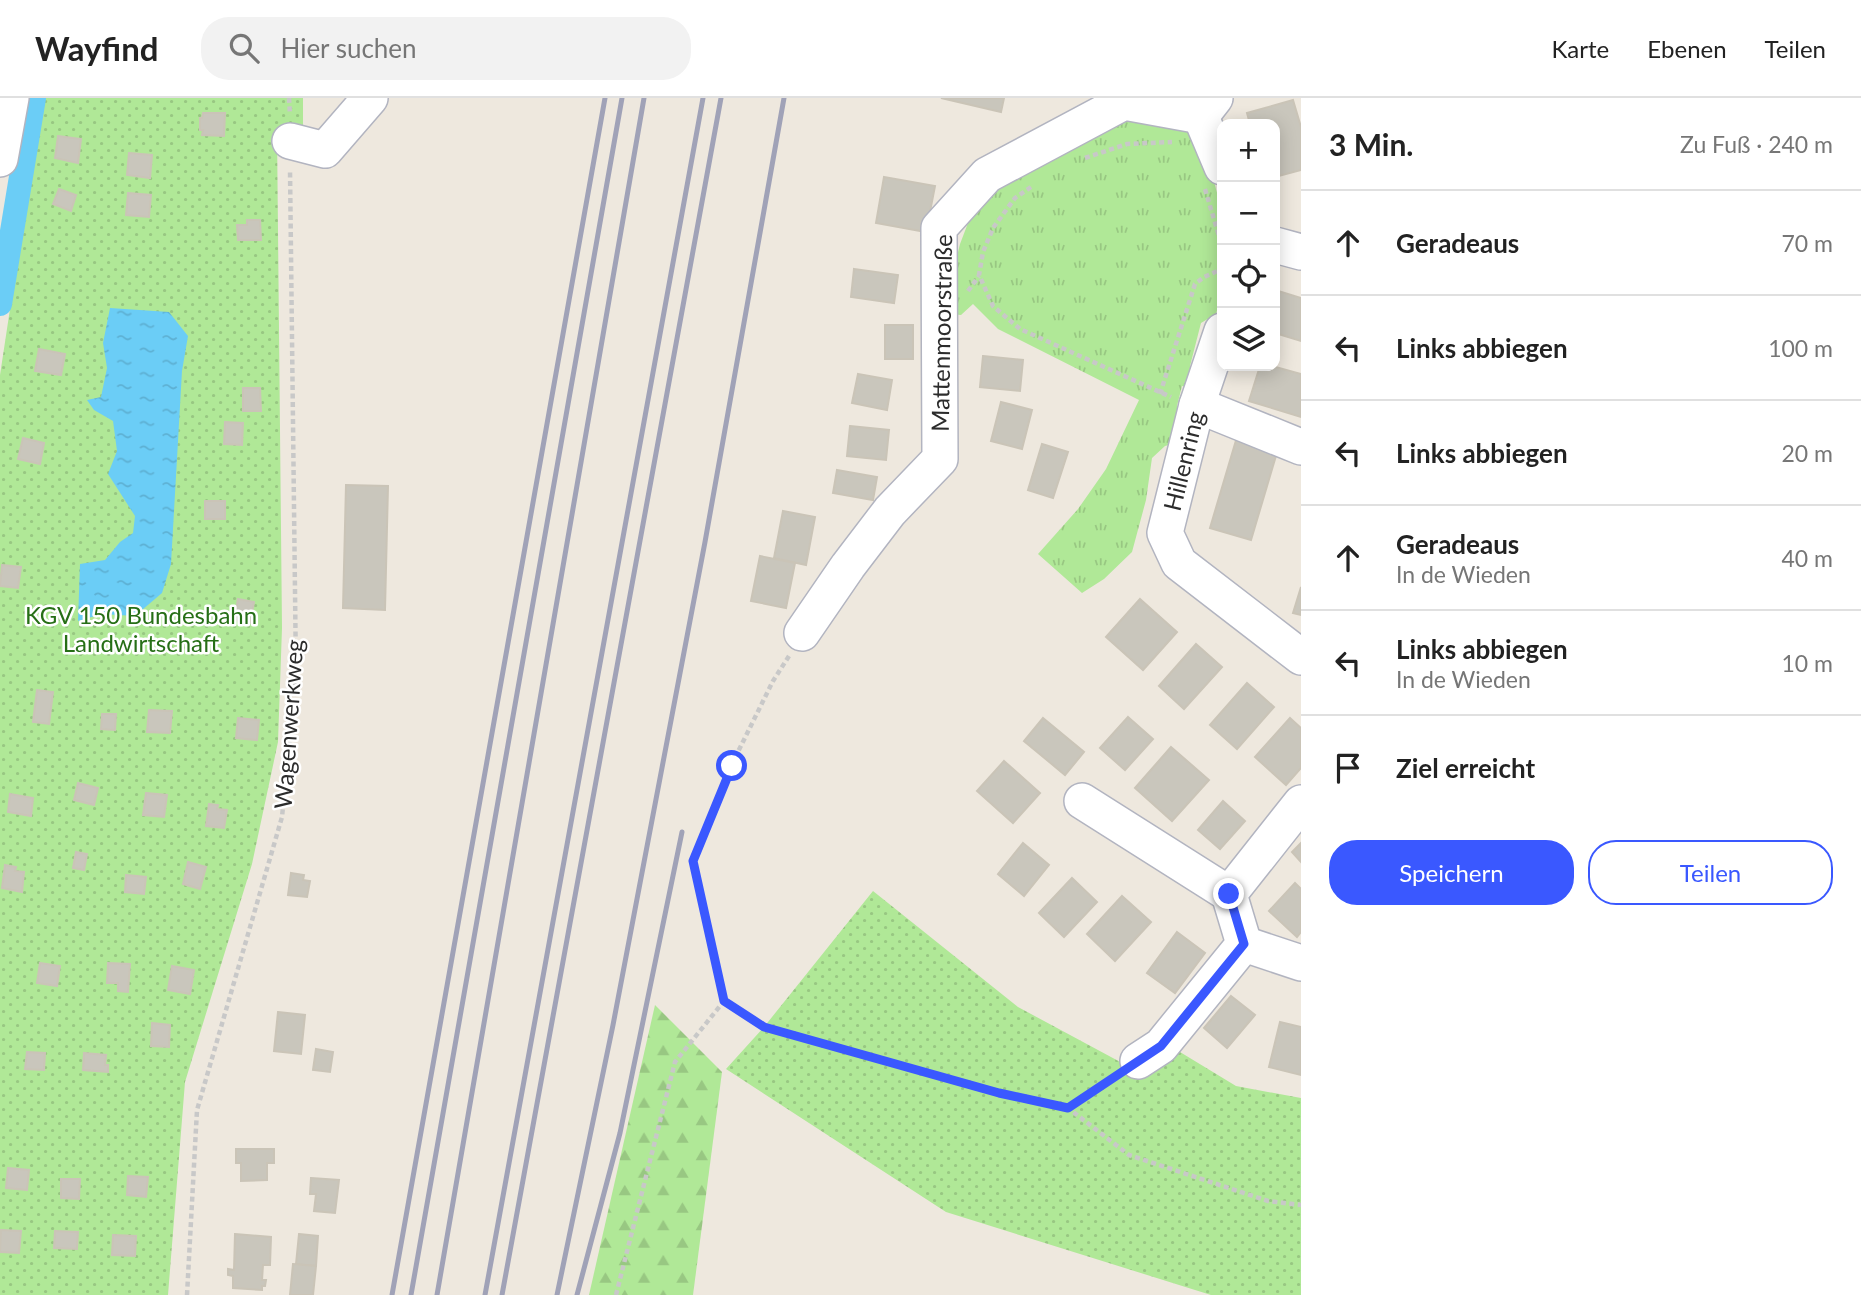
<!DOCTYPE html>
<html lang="de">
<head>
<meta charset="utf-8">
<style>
	body { margin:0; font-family:Lato,sans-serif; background:#f2f2f2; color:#222 }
	.controls { position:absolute; right:21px; top:21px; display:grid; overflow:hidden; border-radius:14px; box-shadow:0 4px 18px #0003 }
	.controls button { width:63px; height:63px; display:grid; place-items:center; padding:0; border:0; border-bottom:2px solid #e0e0e0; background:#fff; color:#222; font:35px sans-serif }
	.stop { position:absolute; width:21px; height:21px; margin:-16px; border:5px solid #3a58ff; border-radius:50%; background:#fff }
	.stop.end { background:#3a58ff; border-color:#fff; box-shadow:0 2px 7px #0008 }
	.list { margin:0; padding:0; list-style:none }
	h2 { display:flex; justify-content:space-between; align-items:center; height:91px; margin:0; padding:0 28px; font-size:30px }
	h2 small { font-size:23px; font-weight:400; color:#767676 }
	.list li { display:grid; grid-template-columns:46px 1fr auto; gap:21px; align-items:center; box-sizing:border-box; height:105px; padding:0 28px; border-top:2px solid #e0e0e0 }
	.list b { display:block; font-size:26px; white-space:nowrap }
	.list p { margin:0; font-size:23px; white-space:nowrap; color:#767676 }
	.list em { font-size:23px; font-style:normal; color:#767676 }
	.actions { display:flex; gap:14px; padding:21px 28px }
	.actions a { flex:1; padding:16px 0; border:2px solid #3a58ff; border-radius:28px; text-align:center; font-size:24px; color:#3a58ff }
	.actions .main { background:#3a58ff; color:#fff }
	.icon { flex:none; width:38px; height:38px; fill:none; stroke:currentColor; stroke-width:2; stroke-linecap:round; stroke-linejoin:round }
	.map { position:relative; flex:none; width:1301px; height:1197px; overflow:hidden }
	header { display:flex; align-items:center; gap:42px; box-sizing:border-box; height:98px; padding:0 35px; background:#fff; border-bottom:2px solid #e0e0e0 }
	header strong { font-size:33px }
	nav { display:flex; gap:38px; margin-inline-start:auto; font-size:24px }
	.search { width:490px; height:63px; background:#f2f2f2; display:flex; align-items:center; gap:18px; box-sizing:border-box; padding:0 24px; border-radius:28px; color:#767676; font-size:26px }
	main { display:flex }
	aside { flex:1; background:#fff }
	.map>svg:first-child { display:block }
	.forest { fill:url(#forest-firs) }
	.park { fill:url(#park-tufts) }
	.garden { fill:url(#garden-dots) }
	.water { fill:url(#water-ripples) }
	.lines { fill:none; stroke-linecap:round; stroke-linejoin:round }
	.canal { stroke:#6bcdf6; stroke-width:24 }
	.building { fill:#c9c6bc; stroke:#cac4b7; stroke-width:2 }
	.minor-casing { stroke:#b2b4c0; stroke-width:38 }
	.path { stroke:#c8c8c8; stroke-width:4.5; stroke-dasharray:5 3.5; stroke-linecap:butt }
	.minor { stroke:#fff; stroke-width:35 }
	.rail { stroke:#a0a2b7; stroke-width:5 }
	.route { stroke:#3a58ff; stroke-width:9 }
	.labels { text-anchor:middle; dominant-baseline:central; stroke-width:5; stroke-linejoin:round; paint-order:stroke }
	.street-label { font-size:24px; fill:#2c2c2c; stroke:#fff }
	.park-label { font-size:24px; fill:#266f16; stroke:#fff }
</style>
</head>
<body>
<header>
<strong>Wayfind</strong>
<div class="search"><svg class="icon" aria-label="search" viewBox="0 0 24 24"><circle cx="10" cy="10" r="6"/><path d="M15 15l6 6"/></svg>Hier suchen</div>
<nav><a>Karte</a><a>Ebenen</a><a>Teilen</a></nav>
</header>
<main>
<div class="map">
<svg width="1301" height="1197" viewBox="0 0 1301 1197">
	<defs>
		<pattern id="forest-firs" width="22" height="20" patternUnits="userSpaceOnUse" patternTransform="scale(1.75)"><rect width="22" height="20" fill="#b0e897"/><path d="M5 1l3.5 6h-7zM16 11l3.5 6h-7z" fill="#98c782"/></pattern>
		<pattern id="park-tufts" width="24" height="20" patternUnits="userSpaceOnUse" patternTransform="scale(1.75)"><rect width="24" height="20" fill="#b0e897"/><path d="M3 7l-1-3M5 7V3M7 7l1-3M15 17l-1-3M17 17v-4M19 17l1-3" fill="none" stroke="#98c782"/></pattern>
		<pattern id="garden-dots" width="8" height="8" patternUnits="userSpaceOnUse" patternTransform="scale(1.75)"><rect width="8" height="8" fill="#b0e897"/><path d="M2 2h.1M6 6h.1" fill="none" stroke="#98c782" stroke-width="1.8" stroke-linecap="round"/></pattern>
		<pattern id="water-ripples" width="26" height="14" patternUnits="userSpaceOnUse" patternTransform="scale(1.75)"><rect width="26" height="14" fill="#6bcdf6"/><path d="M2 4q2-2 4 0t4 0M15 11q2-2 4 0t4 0" fill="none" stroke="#5db0d3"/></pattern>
	</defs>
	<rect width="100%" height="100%" fill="#eee8de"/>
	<!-- forest -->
	<polygon class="forest" points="655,907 722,974 693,1197 589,1197"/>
	<!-- park -->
	<polygon class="park" points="1128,16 1201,36 1222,113 1222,194 1216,216 1201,225 1190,268 1200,281 1195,292 1182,288 1177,308 1189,324 1181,344 1165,348 1152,360 1146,402 1132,454 1104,481 1082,495 1038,456 1078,411 1106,371 1139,302 998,231 973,206 961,217 949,216 950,186 960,146 976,104 997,79"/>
	<!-- garden -->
	<g class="garden">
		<polygon points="42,0 303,0 303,31 277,32 282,530 278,644 252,766 185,984 168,1197 0,1197 0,277"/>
		<polygon points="873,793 1018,909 1124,966 1161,948 1180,954 1236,988 1301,1000 1301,1197 1211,1197 946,1114 726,971 764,929"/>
	</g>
	<!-- water -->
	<polygon class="water" points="110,210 169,214 188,238 182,273 171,466 162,495 135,518 102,516 78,523 80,466 105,462 120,444 133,435 135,418 108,376 117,353 113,323 94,312 87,302 101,299 107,270 103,245"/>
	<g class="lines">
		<!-- canal -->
		<polyline class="canal" points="0,206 34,0"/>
	</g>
	<!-- building -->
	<g class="building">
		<polygon points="941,0 1004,0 1001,14"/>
		<polygon points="1293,2 1301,29 1301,72 1275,79 1275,26 1250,26 1247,15"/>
		<polygon points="203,15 225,15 224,38 202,37 203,32 200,32 200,20 202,20"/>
		<polygon points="58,38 81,41 78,65 55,60"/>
		<polygon points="129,55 152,57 150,80 127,77"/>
		<polygon points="884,79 935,88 926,134 876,125"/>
		<polygon points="59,91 76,97 71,113 53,106"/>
		<polygon points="128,95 151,97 149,119 126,117"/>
		<polygon points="247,122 260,122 261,142 238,142 237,127 247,127"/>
		<polygon points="854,171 898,177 894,205 851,199"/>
		<polygon points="1275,192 1301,200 1301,243 1275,235"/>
		<rect x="885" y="227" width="28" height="34"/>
		<polygon points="39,251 65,256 61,277 35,273"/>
		<polygon points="983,258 1023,262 1020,293 980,289"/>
		<polygon points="1260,268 1272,268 1301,276 1301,319 1249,303"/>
		<polygon points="858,276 892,282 887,312 852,305"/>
		<polygon points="243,290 260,290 261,313 243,313"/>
		<polygon points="1001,304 1032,312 1022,351 991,343"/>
		<polygon points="225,324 243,325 242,347 224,346"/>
		<polygon points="850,328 889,332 886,362 847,358"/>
		<polygon points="1237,339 1278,351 1251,442 1210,430"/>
		<polygon points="23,340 44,345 40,366 18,361"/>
		<polygon points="1042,346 1068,354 1053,400 1028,392"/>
		<polygon points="837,372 877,379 873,402 833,395"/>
		<polygon points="346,387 388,388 385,512 343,510"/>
		<rect x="205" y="403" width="20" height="18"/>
		<polygon points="783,413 815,419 806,467 774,460"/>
		<polygon points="760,458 795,465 786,510 751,503"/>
		<polygon points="2,467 21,469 18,490 0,488"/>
		<polygon points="1301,489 1301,517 1293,515"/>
		<polygon points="238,501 254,504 250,525 234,522"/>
		<polygon points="1140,501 1177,534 1143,572 1106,539"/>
		<polygon points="1196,546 1222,569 1184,611 1159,588"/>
		<polygon points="1247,585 1274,609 1237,651 1210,627"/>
		<polygon points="37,592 53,594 49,626 33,624"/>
		<polygon points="149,612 172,613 170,635 147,634"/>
		<polygon points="102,616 116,616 115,632 101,631"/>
		<polygon points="1128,619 1153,641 1125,672 1100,650"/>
		<polygon points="238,620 259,622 257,642 236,640"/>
		<polygon points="1043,620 1084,654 1065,677 1024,643"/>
		<polygon points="1290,620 1301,630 1301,670 1286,687 1255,659"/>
		<polygon points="1171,649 1209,682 1172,723 1135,690"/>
		<polygon points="1004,663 1040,695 1013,725 977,693"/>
		<polygon points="78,685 98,690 94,707 74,702"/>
		<polygon points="146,695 167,697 164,719 143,717"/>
		<polygon points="10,696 33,700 31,718 8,714"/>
		<polygon points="1223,703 1245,723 1220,751 1198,732"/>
		<polygon points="209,706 218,707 217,711 227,712 224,730 206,728"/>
		<polygon points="1023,745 1049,767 1024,798 998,776"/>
		<polygon points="1301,745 1301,764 1292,754"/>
		<polygon points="76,754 87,756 84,772 73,770"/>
		<polygon points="188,764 206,769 200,791 183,786"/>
		<polygon points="5,767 16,769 15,773 24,774 22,794 2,790"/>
		<polygon points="291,775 304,777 303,782 310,783 307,799 288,797"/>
		<polygon points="126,777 146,779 144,796 125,794"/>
		<polygon points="1072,780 1097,804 1064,839 1039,815"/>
		<polygon points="1295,785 1301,791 1301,834 1297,839 1269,813"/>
		<polygon points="1122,798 1151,824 1115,863 1087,836"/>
		<polygon points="1177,834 1205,855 1175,895 1147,875"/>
		<polygon points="40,865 60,868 57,888 37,885"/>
		<polygon points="108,865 130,866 128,894 118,893 118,885 107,885"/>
		<polygon points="172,868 194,872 190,896 168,892"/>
		<polygon points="1231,898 1255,917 1227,950 1204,930"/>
		<polygon points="278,914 305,917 301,956 274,953"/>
		<polygon points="1280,924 1301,929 1301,977 1269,969"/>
		<polygon points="152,925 170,927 169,949 151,948"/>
		<polygon points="316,951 333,954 330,974 313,972"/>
		<polygon points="27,954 45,955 44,972 25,971"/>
		<polygon points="84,955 106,957 105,967 108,967 108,974 83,972"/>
		<polygon points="236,1051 274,1051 274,1065 267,1065 267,1082 241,1083 241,1065 236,1065"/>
		<polygon points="8,1070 29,1072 27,1092 6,1090"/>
		<polygon points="128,1078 148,1079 146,1099 127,1097"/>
		<polygon points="311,1080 339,1082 335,1115 314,1113 316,1096 310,1096"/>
		<polygon points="61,1081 80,1081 79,1101 61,1100"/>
		<polygon points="1,1132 21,1133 19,1155 0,1154"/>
		<polygon points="55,1133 78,1134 77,1151 54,1150"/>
		<polygon points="235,1136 271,1139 270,1167 263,1167 262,1182 266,1182 265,1188 262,1188 262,1192 233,1190 233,1178 228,1177 228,1171 234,1172"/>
		<polygon points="299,1136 318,1138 316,1168 296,1166"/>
		<polygon points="113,1137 136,1138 135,1158 112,1157"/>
		<polygon points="293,1166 316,1168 313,1197 290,1197"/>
	</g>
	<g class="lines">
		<defs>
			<g id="minor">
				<polyline points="1193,0 1222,69"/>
				<polyline points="290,43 325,52 370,0"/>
				<polyline points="0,61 11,0"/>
				<polyline points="1275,147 1301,154"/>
				<polyline points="1222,233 1197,307 1165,435 1179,465 1301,559"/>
				<polyline points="1197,307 1301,349"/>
				<polyline points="802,535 848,468 890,413 940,361 939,130 987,77 1124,4 1201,18 1215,0"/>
				<polyline points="1082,703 1229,796"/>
				<polyline points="1244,846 1301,865"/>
				<polyline points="1138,963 1161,948 1244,846 1229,796 1301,705"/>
			</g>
		</defs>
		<!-- minor casing -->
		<use href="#minor" class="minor-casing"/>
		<!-- path -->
		<g class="path">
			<polyline points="289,0 290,17"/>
			<polyline points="1085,60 1127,46 1172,44"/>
			<polyline points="1031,89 1015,100 993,130 983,154 979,177 993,208 1020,231 1171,299"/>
			<polyline points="1205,91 1222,148"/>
			<polyline points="968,193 979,178"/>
			<polyline points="1160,296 1195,186 1204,179 1222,171"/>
			<polyline points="789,558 773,583 731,668 693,763 724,903 764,929 999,995 1068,1010 1129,1057 1268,1103 1301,1107"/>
			<polyline points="1068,1010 1117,977"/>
			<polyline points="187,1197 197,1012 282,719 296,577 290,71"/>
			<polyline points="616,1197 675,964 724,903"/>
		</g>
		<!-- minor -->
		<use href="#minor" class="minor"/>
		<!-- rail -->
		<g class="rail">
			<polyline points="392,1197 605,0"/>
			<polyline points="411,1197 622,0"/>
			<polyline points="437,1197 644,0"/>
			<polyline points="485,1197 703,0"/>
			<polyline points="502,1197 721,0"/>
			<polyline points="557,1197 613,927 705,444 784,0"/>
			<polyline points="577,1197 620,1035 682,734"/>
		</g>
	</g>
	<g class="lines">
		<!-- route -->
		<polyline class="route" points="732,668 693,763 724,903 764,929 999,995 1068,1010 1161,948 1244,846 1229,796"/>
	</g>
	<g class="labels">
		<!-- street labels -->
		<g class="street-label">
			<text transform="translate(941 235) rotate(-89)">Mattenmoorstraße</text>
			<text transform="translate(1183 363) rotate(-76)">Hillenring</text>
			<text transform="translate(288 626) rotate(-86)">Wagenwerkweg</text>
		</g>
		<!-- park labels -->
		<g class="park-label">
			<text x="141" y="516">KGV 150 Bundesbahn<tspan x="141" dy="28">Landwirtschaft</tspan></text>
		</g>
	</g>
</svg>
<div class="controls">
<button>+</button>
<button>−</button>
<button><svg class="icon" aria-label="locate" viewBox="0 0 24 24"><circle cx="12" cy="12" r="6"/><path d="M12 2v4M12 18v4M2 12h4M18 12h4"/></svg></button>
<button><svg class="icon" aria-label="layers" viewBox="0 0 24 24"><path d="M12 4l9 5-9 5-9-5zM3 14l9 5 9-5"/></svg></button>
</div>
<div class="stop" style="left:732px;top:668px"></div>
<div class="stop end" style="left:1229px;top:796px"></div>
</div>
<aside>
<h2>3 Min.<small>Zu Fuß · 240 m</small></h2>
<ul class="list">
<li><svg class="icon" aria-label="ahead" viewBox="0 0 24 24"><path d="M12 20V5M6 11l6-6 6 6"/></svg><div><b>Geradeaus</b></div><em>70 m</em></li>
<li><svg class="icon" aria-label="left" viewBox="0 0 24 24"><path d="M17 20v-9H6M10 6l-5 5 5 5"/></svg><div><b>Links abbiegen</b></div><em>100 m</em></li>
<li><svg class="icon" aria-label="left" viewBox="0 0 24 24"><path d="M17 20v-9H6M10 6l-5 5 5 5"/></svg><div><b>Links abbiegen</b></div><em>20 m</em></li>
<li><svg class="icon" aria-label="ahead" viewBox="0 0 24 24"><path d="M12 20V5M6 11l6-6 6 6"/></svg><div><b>Geradeaus</b><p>In de Wieden</p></div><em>40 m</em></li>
<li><svg class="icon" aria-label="left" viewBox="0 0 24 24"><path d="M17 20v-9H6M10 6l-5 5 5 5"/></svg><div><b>Links abbiegen</b><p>In de Wieden</p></div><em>10 m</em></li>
<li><svg class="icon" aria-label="arrive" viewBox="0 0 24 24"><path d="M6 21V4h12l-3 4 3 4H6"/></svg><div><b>Ziel erreicht</b></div></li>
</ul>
<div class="actions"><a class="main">Speichern</a><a>Teilen</a></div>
</aside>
</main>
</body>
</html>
